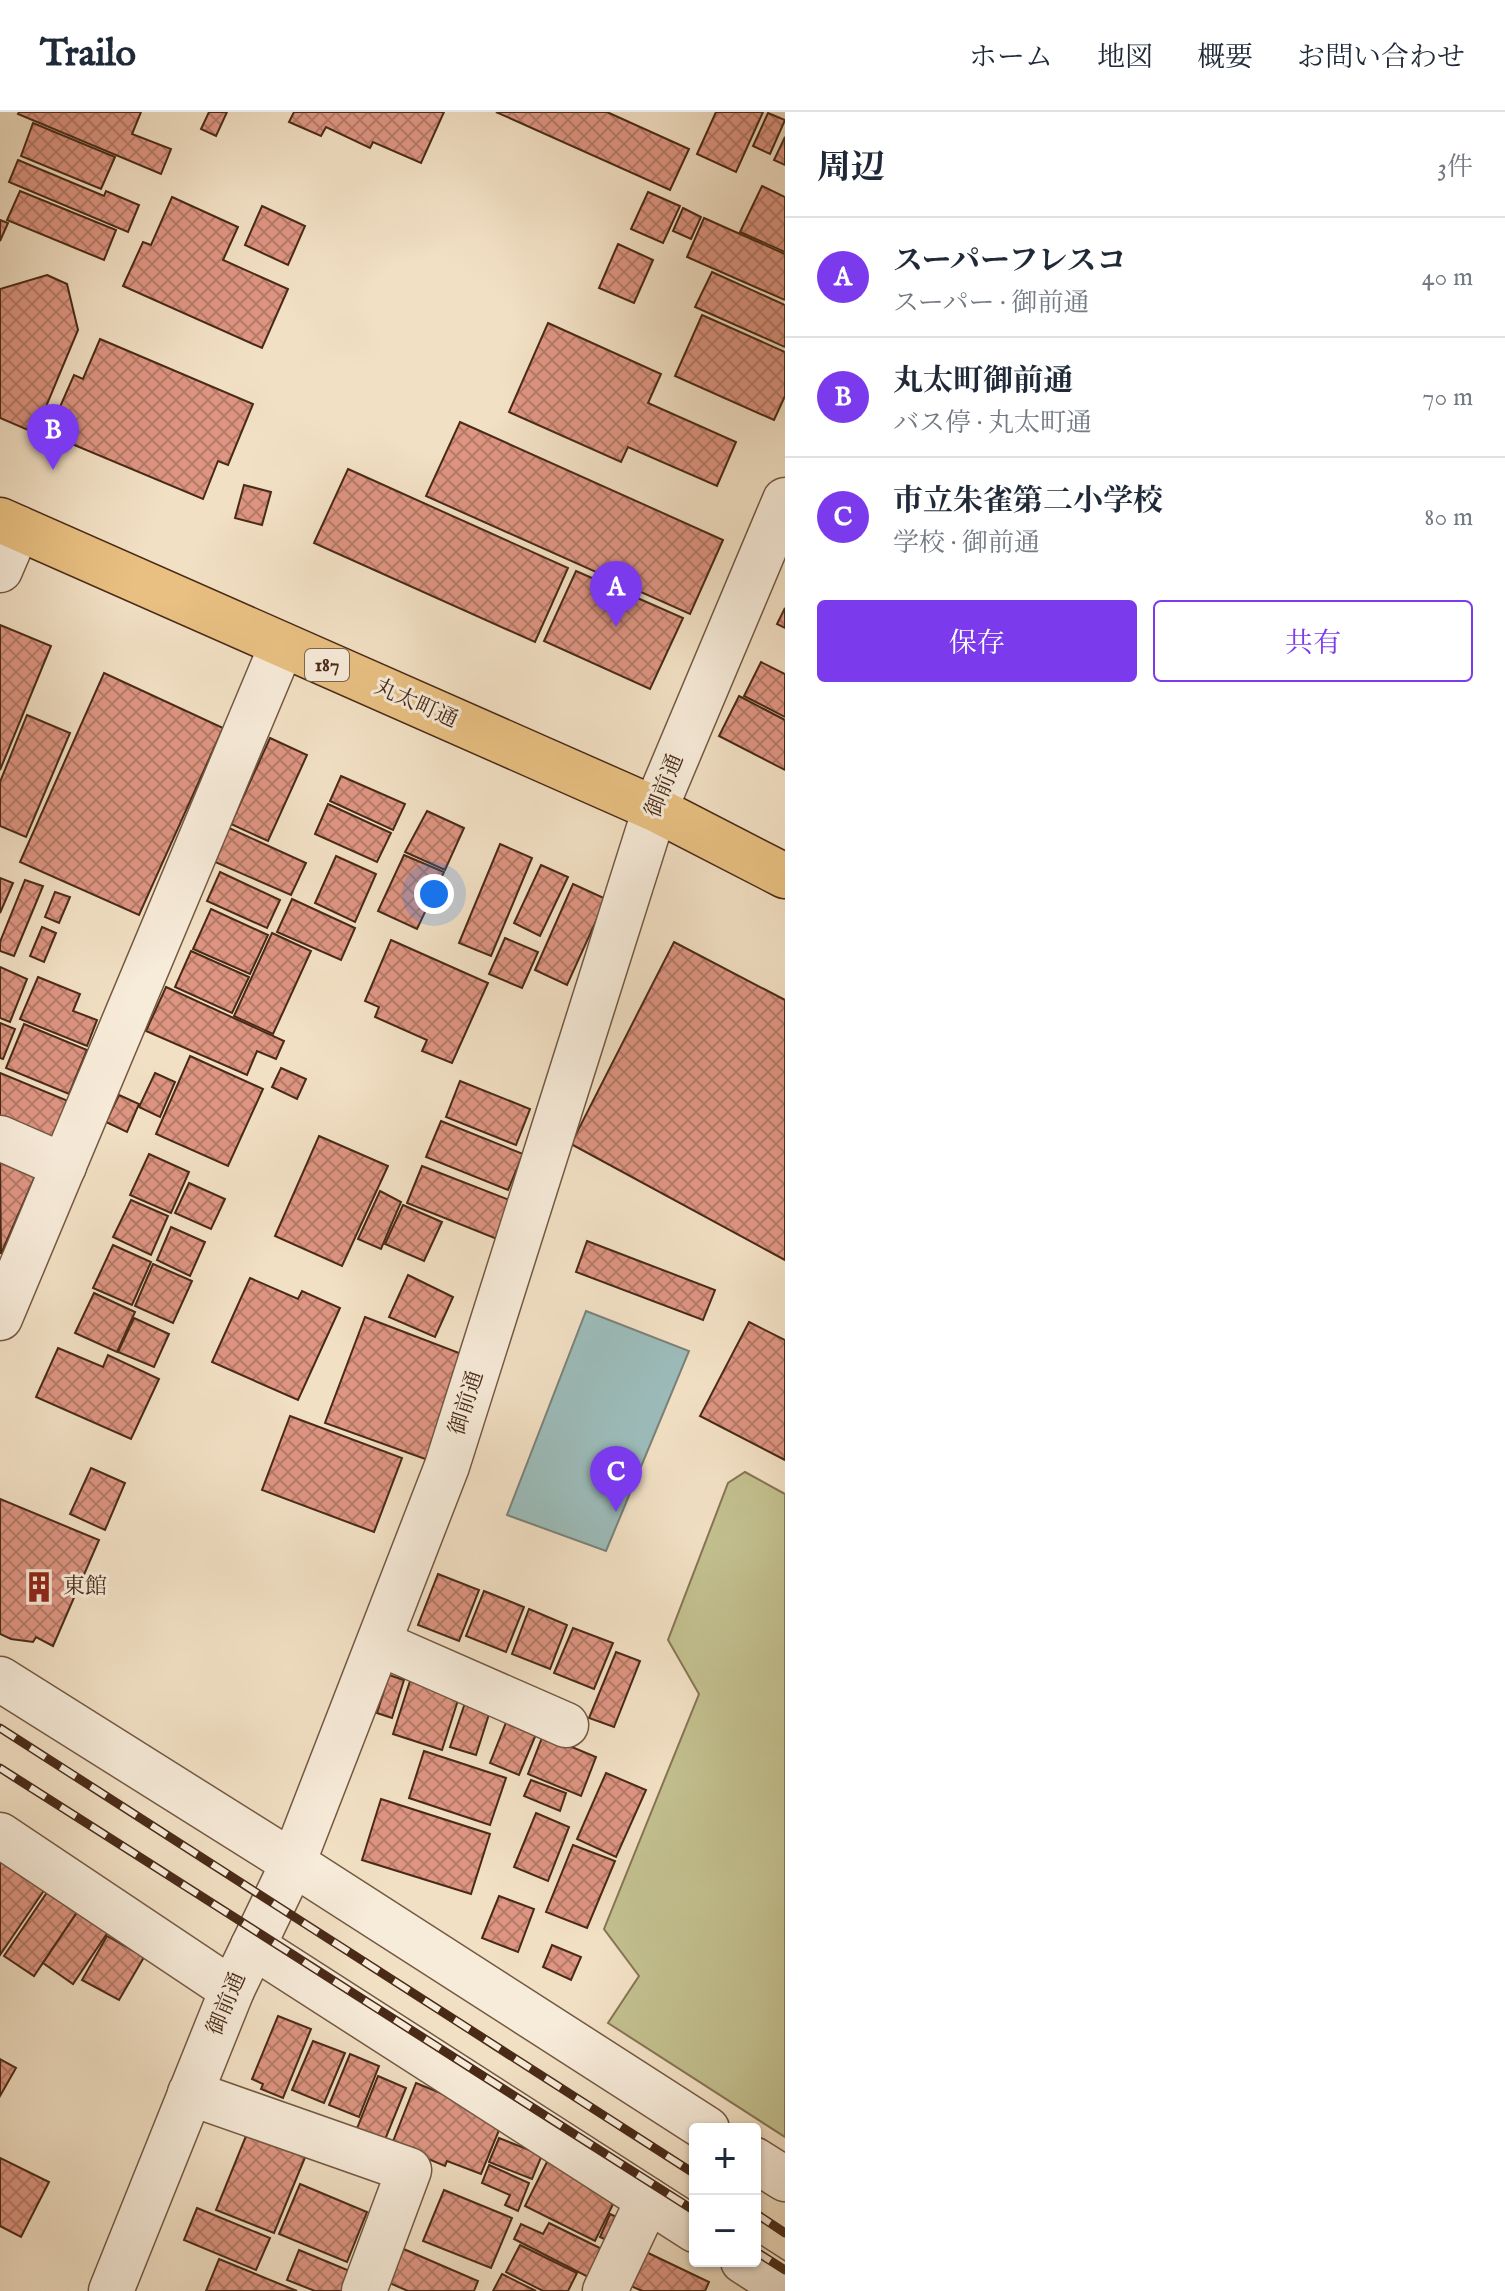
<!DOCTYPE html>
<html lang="ja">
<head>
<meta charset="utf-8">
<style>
	body { margin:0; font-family:"IM FELL English","Noto Serif JP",serif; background:#f2f2f3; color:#1f2937 }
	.controls { position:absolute; right:24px; bottom:24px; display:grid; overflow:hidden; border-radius:8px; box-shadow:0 2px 6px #0004 }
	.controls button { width:72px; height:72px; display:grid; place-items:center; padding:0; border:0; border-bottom:2px solid #e0e1e3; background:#fff; color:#1f2937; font:40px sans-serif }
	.you { position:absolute; left:434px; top:782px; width:28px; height:28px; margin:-20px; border:6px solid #fff; border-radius:50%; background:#1a73e8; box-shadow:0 0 0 12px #1a73e833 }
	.badge { display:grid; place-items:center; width:52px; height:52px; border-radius:50%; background:#7c3aed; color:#fff; font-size:26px; font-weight:700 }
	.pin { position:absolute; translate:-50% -66px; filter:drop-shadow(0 2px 4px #0008) }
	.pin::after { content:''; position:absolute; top:42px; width:28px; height:24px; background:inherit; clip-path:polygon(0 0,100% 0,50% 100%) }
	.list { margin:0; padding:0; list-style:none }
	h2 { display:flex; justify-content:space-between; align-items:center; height:104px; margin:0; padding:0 32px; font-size:34px }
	h2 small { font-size:26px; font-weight:400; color:#747a83 }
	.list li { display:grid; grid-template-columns:52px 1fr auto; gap:24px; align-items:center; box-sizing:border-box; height:120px; padding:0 32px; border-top:2px solid #e0e1e3 }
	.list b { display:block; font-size:30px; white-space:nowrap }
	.list p { margin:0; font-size:26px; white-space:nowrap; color:#747a83 }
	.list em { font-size:26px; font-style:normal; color:#747a83 }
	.actions { display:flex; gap:16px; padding:24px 32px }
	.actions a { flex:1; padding:18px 0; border:2px solid #7c3aed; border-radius:8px; text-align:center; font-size:28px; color:#7c3aed }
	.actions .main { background:#7c3aed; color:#fff }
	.map { position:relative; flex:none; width:785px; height:2179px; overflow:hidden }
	header { display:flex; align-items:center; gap:48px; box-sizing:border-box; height:112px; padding:0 40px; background:#fff; border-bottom:2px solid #e0e1e3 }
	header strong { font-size:38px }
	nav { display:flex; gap:44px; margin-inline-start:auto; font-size:28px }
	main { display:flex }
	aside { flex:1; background:#fff }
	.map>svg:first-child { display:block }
	.grass { fill:#c3c08f; stroke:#867553; stroke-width:2 }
	.water { fill:#9cbcba; stroke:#7b8279; stroke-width:2 }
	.building { fill:url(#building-cross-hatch); stroke:#492a17; stroke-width:2 }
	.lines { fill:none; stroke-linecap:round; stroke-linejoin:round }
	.minor-casing { stroke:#735842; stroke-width:47 }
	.major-casing { stroke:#492a17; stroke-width:47 }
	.minor { stroke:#f7ebd9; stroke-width:44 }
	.major { stroke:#e9c082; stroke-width:44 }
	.rail-casing { stroke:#492a17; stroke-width:9 }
	.rail { stroke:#f7ebd9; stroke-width:6; stroke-dasharray:18; stroke-linecap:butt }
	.labels { text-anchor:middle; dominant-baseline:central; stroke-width:6; stroke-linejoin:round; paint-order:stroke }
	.shield { fill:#f7ebd9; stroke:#7d6451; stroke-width:2 }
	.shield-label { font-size:20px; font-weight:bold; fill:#492a17 }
	.street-label { font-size:22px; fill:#492a17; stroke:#f7ebd9 }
	.poi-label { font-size:22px; fill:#492a17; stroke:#f7ebd9; text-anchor:start }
</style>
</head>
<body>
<header>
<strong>Trailo</strong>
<nav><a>ホーム</a><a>地図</a><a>概要</a><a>お問い合わせ</a></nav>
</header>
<main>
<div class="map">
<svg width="785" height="2179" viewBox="0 0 785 2179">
	<defs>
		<pattern id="building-cross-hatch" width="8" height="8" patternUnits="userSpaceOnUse" patternTransform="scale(2)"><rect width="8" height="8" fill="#de9582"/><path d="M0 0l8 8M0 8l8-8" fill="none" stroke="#b67a69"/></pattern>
	</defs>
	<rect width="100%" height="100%" fill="#f2e0c4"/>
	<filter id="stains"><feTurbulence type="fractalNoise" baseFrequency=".0025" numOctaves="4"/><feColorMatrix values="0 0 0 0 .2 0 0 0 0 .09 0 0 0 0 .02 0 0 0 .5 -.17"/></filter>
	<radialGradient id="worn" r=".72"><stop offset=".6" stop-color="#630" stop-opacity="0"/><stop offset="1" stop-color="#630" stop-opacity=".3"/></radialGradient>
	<!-- grass -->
	<polygon class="grass" points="745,1360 785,1382 785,2025 608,1911 639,1864 604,1817 699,1582 668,1528 728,1371"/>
	<!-- water -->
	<polygon class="water" points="586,1199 689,1239 606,1439 507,1403"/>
	<!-- building -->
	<g class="building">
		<polygon points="19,0 141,0 132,22 171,37 161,62 18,2"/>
		<polygon points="209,0 227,0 216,24 201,17"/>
		<polygon points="294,0 444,0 421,51 373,30 370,36 326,15 321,24 289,10"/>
		<polygon points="496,0 607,0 689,37 670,78"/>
		<polygon points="716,0 763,0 736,60 697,42"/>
		<polygon points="768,1 785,8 770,42 753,34"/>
		<polygon points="33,11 115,45 101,77 21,44"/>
		<polygon points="785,25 785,53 774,48"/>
		<polygon points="18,48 104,84 106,79 139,93 128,120 9,70"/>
		<polygon points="762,74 785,85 785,140 740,120"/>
		<polygon points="20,79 116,118 104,148 7,108"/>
		<polygon points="648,80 680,94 663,131 631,117"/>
		<polygon points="172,85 238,115 223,148 288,177 262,236 123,174 143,130 151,133"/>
		<polygon points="262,94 305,114 288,153 245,133"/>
		<polygon points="683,96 701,105 691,127 673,119"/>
		<polygon points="704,106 785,142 785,188 687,145"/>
		<polygon points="0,108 8,111 0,129"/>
		<polygon points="618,132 653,148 634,191 599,176"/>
		<polygon points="712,160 785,193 785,235 695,195"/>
		<polygon points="47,163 67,172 78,218 35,321 0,306 0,177"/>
		<polygon points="702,203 785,240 785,284 774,308 675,264"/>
		<polygon points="548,211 661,262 648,291 736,330 717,374 628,335 621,350 509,300"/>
		<polygon points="100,227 253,292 228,353 218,349 203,387 48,322 74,263 83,267"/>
		<polygon points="460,310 723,428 690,502 426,384"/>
		<polygon points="348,357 568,456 535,530 314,431"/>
		<polygon points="244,373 271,380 262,413 235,406"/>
		<polygon points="576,459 683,506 650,577 544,529"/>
		<polygon points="785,496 785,516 777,512"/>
		<polygon points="0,513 51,534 0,658"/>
		<polygon points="761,550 785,562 785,605 744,584"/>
		<polygon points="104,561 223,616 139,803 20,750"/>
		<polygon points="739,584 785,608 785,658 719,624"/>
		<polygon points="27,603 70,621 26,725 0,714 0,670"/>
		<polygon points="270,626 307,643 268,729 231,712"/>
		<polygon points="341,664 405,692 393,718 330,689"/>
		<polygon points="328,692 391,721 377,750 315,722"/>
		<polygon points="427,699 464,716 445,758 405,740"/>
		<polygon points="229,716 306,751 291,783 213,749"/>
		<polygon points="500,732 532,746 491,844 459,831"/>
		<polygon points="404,743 444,760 417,817 378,799"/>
		<polygon points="336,744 376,762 355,810 315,791"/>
		<polygon points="541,753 568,765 540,824 514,811"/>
		<polygon points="220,760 280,788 267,816 207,789"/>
		<polygon points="0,766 13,771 0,801"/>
		<polygon points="25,768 43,774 14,844 0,839 0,830"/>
		<polygon points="573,772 606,787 567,873 535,858"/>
		<polygon points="55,780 70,785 59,811 45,805"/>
		<polygon points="292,787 355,816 341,848 277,820"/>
		<polygon points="211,797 268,823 250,862 193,837"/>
		<polygon points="42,815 56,821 44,850 30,844"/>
		<polygon points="272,821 311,839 273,922 234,904"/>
		<polygon points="505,826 538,840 522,876 489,862"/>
		<polygon points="391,828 488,871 452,951 422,939 427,928 375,905 379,895 365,889"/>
		<polygon points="674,830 785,888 785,1148 571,1032"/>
		<polygon points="191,839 249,865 232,901 175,875"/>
		<polygon points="0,855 27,867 10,910 0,906"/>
		<polygon points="38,865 80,882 73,899 97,908 87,934 20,907"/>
		<polygon points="166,875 284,929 276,947 257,939 247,963 146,919"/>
		<polygon points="0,911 15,917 3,947 0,946"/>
		<polygon points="24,912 87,938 69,982 6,956"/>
		<polygon points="190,944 263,977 228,1054 156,1022"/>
		<polygon points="281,956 306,967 297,987 272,975"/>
		<polygon points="0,961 68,989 53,1025 0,1004"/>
		<polygon points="155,961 175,970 160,1005 139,995"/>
		<polygon points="460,969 530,997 516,1033 446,1005"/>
		<polygon points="119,983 139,992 127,1020 106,1010"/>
		<polygon points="441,1009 523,1042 508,1078 426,1045"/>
		<polygon points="319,1024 388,1054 342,1154 275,1124"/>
		<polygon points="149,1042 189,1060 171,1101 130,1083"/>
		<polygon points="1,1048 36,1062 1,1142 0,1050"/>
		<polygon points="422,1054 512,1089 497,1127 407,1091"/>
		<polygon points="189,1071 225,1087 211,1117 175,1101"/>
		<polygon points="380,1079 401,1090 381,1137 358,1127"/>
		<polygon points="131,1088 168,1104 151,1143 113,1125"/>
		<polygon points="403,1093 442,1110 424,1149 385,1132"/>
		<polygon points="171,1115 205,1130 190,1164 157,1148"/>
		<polygon points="587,1129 715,1178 703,1208 576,1160"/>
		<polygon points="113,1133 151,1150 132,1193 93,1176"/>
		<polygon points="153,1152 192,1169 173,1211 135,1194"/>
		<polygon points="408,1163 453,1185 435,1225 389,1205"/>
		<polygon points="250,1166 298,1187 302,1179 340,1196 298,1288 212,1250"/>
		<polygon points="94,1181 135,1200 117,1240 75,1221"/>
		<polygon points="365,1205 467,1244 428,1348 325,1311"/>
		<polygon points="134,1206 169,1222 154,1255 118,1240"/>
		<polygon points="749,1210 785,1228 785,1348 700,1304"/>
		<polygon points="58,1236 103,1255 108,1243 159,1267 131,1327 36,1285"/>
		<polygon points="290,1304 402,1346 374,1420 262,1378"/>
		<polygon points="91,1356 125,1371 105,1418 70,1402"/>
		<polygon points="0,1387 99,1428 53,1534 36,1525 33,1530 11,1527 0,1522"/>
		<polygon points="438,1462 479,1478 459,1529 418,1513"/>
		<polygon points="484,1479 524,1495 506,1540 466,1524"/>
		<polygon points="529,1497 567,1513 550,1557 512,1542"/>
		<polygon points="573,1516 613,1531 594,1577 554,1561"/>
		<polygon points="616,1540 640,1549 614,1615 589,1606"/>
		<polygon points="389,1563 404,1568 392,1606 377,1601"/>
		<polygon points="411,1566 460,1582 442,1638 393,1622"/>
		<polygon points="466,1588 491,1596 476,1643 450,1635"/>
		<polygon points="507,1608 537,1620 519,1663 490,1651"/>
		<polygon points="543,1623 596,1645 581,1684 528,1662"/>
		<polygon points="424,1639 506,1666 490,1713 409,1686"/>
		<polygon points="606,1661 646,1678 616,1745 577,1727"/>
		<polygon points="531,1668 566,1681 560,1699 524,1684"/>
		<polygon points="381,1687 490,1722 471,1782 362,1748"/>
		<polygon points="536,1701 569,1715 548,1769 514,1755"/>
		<polygon points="573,1733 615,1749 587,1816 546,1800"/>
		<polygon points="0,1742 47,1774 0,1843"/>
		<polygon points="50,1776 80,1796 34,1864 4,1844"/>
		<polygon points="499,1784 534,1797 518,1840 482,1826"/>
		<polygon points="80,1796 110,1817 73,1872 43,1851"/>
		<polygon points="107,1824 144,1845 119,1888 82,1868"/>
		<polygon points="552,1833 581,1845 571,1868 543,1855"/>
		<polygon points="278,1904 311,1917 283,1986 261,1977 263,1972 252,1967"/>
		<polygon points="313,1929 345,1941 324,1991 292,1978"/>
		<polygon points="350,1942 379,1954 359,2005 329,1993"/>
		<polygon points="0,1947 16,1956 0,1984"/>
		<polygon points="378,1964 406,1976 382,2035 354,2024"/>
		<polygon points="416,1971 470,1993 502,2011 481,2062 447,2049 445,2054 392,2032"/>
		<polygon points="248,2019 306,2043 274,2121 216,2098"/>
		<polygon points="499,2026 542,2043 532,2067 489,2050"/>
		<polygon points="0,2046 49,2070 21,2125 0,2114"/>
		<polygon points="549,2046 614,2090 595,2129 525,2094"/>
		<polygon points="489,2053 529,2071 518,2099 505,2093 510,2083 482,2071"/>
		<polygon points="300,2072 367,2100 347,2150 279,2122"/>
		<polygon points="444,2078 512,2106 491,2156 423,2129"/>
		<polygon points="197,2096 270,2126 256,2158 184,2128"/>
		<polygon points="610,2102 625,2109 615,2132 600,2125"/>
		<polygon points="549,2111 608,2140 594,2168 514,2127 521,2112 543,2122"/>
		<polygon points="520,2133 577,2161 568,2179 543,2179 506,2160"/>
		<polygon points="399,2135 478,2169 474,2179 408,2179 385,2169"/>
		<polygon points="299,2138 357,2162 350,2179 315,2179 287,2168"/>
		<polygon points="644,2139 709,2170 705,2179 642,2179 629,2173"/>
		<polygon points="219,2147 297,2179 206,2179"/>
		<polygon points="502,2162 536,2179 493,2179"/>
	</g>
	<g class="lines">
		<defs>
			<g id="minor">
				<polyline points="0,458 18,416"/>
				<polyline points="0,1026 64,1054"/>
				<polyline points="0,1206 282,533"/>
				<polyline points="379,1531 566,1613"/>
				<polyline points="0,1567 293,1751 707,2017"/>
				<polyline points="0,1723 232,1878"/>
				<polyline points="253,1834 695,2118"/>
				<polyline points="190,1981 409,2058 364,2179"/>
				<polyline points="755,2048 785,2067"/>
				<polyline points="743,2149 785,2176"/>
				<polyline points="111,2179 232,1878 293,1751 447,1354 655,697 785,388"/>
				<polyline points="605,2179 648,2088"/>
			</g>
			<polyline id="major" points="0,408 655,697 785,764"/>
		</defs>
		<!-- minor casing -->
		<use href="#minor" class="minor-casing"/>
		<!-- major casing -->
		<use href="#major" class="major-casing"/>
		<!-- minor -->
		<use href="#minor" class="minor"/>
		<!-- major -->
		<use href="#major" class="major"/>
		<defs>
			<g id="rail">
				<polyline points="0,1616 695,2062"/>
				<polyline points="0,1656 695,2099"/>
				<polyline points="755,2101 785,2121"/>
				<polyline points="755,2139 785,2158"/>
			</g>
		</defs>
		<!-- rail casing -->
		<use href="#rail" class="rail-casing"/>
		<!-- rail -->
		<use href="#rail" class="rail"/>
	</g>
	<!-- icons -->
	<defs>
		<symbol id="building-bare" viewBox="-9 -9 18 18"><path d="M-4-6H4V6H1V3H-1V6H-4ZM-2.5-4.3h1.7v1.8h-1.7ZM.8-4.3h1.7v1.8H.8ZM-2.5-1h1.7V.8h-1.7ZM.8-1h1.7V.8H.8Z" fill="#8f2418" stroke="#f7ebd9" stroke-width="2.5" paint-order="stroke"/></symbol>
	</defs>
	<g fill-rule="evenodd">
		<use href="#building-bare" x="17" y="1453" width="44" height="44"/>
	</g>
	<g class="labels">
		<!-- shield labels -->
		<rect class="shield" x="305" y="537" width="44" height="32" rx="6"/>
		<g class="shield-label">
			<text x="327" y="553">187</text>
		</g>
		<!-- street labels -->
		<g class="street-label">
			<text transform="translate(416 592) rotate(24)">丸太町通</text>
			<text transform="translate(665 674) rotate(-68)">御前通</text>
			<text transform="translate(467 1291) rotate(-72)">御前通</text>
			<text transform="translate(227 1892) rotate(-67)">御前通</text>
		</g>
		<!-- poi labels -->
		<g class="poi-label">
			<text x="63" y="1475">東館</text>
		</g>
	</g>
	<rect width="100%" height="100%" filter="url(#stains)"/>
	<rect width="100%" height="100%" fill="url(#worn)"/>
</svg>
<div class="controls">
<button>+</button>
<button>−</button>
</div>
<div class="you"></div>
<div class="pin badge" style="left:616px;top:515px">A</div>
<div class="pin badge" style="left:53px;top:358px">B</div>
<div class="pin badge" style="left:616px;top:1400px">C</div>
</div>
<aside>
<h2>周辺<small>3件</small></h2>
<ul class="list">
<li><span class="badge">A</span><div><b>スーパーフレスコ</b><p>スーパー · 御前通</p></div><em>40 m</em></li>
<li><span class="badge">B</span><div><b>丸太町御前通</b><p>バス停 · 丸太町通</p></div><em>70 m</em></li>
<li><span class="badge">C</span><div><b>市立朱雀第二小学校</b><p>学校 · 御前通</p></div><em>80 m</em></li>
</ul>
<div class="actions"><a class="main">保存</a><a>共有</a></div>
</aside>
</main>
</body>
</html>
